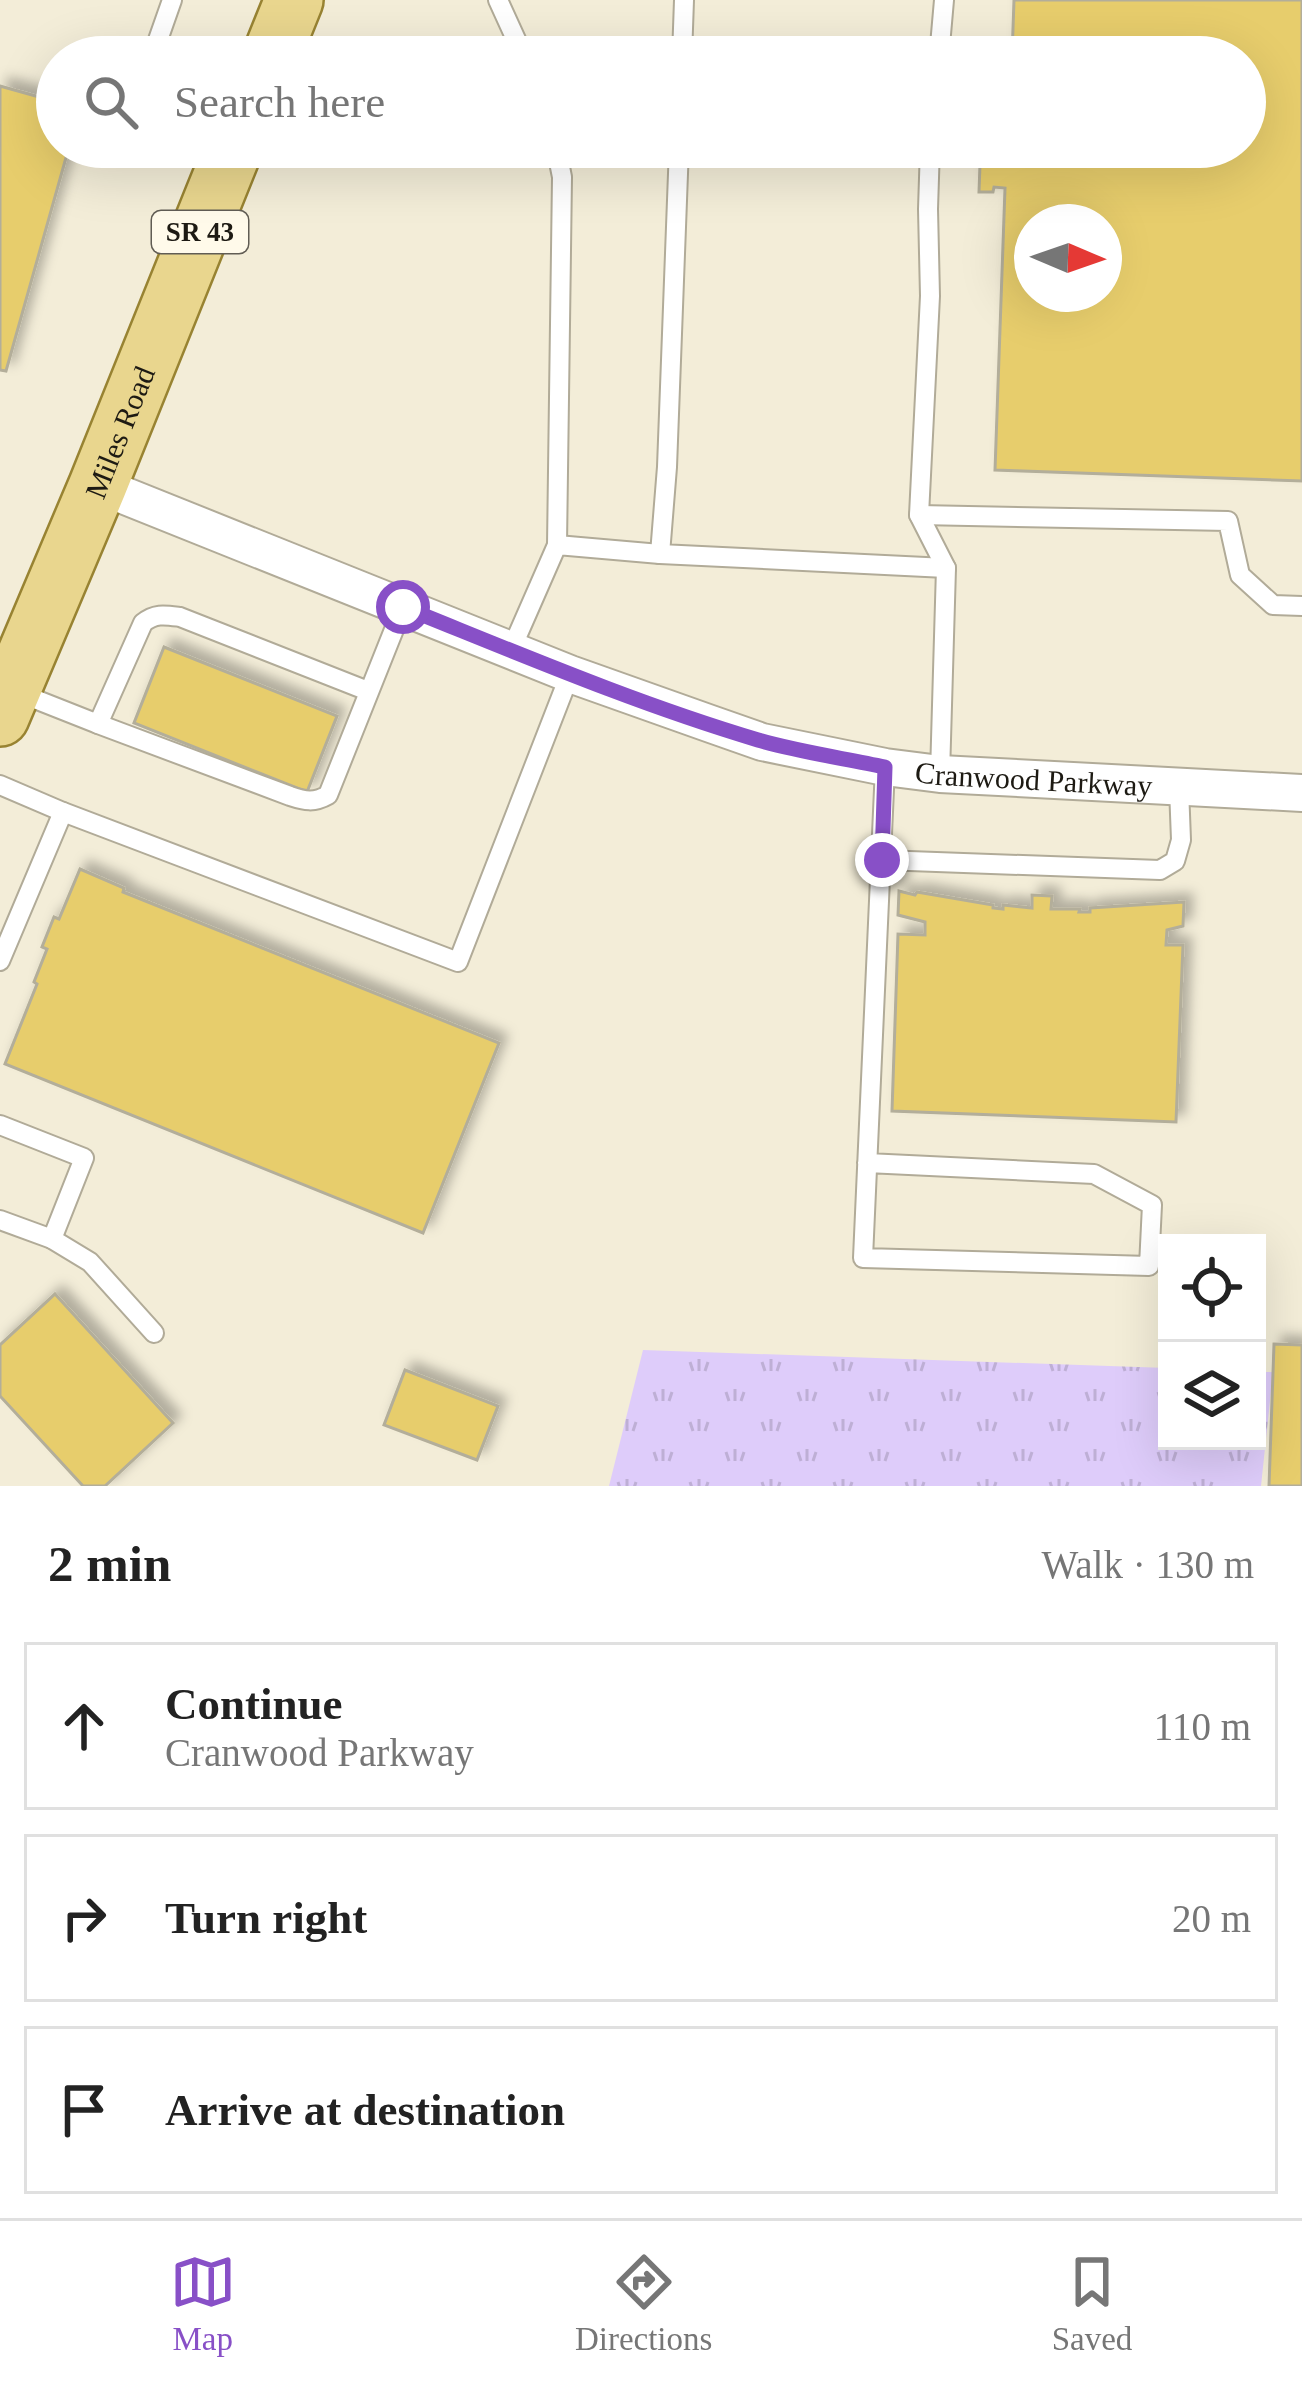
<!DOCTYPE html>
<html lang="en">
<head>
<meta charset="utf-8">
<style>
	body { margin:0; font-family:"Times New Roman",serif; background:#f2f2f2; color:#222 }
	.controls { position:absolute; right:36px; bottom:36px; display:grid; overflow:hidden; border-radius:0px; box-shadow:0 12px 48px #0002 }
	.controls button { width:108px; height:108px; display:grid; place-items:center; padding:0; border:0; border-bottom:3px solid #e0e0e0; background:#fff; color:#222; font:60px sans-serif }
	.compass { position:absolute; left:1014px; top:204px; width:108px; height:108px; border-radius:50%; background:#fff; box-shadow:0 12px 48px #0002; rotate:92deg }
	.stop { position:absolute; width:36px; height:36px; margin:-27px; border:9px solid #8850c7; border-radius:50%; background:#fff }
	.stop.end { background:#8850c7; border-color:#fff; box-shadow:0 3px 12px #0008 }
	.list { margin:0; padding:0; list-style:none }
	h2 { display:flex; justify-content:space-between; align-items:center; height:156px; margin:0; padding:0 48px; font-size:51px }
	h2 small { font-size:39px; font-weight:400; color:#767676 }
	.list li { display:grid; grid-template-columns:78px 1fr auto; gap:36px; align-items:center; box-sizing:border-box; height:168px; margin:0 24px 24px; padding:0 24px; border:3px solid #e0e0e0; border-radius:0px }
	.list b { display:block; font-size:45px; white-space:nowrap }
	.list p { margin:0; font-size:39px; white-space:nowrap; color:#767676 }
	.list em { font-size:39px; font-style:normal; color:#767676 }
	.icon { flex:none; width:66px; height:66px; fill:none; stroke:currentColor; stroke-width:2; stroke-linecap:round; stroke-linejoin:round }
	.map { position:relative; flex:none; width:1302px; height:1486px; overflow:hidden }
	.search { position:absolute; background:#fff; box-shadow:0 12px 48px #0002; left:36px; right:36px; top:36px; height:132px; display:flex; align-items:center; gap:30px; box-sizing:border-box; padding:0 42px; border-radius:66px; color:#767676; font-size:45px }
	.sheet { height:732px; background:#fff }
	nav { display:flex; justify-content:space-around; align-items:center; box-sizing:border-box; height:168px; border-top:3px solid #e0e0e0; background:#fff; font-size:33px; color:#767676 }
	nav a { display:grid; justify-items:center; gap:6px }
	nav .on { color:#8850c7 }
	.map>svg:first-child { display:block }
	.grass { fill:url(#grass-tufts) }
	.building { fill:#e7cd6c; stroke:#b3ae9a; stroke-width:3; fill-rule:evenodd; filter:url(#shadow) }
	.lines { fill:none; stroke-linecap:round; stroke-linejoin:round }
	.lane-casing { stroke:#b1ab98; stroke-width:22 }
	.street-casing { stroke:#b1ab98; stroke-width:40 }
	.primary-casing { stroke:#988332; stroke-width:62 }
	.lane { stroke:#fff; stroke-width:18 }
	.street { stroke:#fff; stroke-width:36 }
	.primary { stroke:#e9d68e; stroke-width:57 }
	.route { stroke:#8850c7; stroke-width:15 }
	.labels { text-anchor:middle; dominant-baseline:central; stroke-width:9; stroke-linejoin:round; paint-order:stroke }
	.shield { fill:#fffaea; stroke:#615d54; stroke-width:3 }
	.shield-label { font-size:27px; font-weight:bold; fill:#1d1a13 }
	.street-label { font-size:30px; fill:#1d1a13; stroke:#fffaea }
</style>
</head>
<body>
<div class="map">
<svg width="1302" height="1486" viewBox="0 0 1302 1486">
	<defs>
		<pattern id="grass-tufts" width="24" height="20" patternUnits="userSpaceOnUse" patternTransform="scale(3)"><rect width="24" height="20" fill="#deccfa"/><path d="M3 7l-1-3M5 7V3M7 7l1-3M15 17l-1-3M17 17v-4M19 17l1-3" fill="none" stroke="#beafd5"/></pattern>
		<filter id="shadow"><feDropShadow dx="8" dy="-8" stdDeviation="6" flood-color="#0004"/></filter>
	</defs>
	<rect width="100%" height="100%" fill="#f3edd8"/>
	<!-- grass -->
	<polygon class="grass" points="643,1350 1167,1368 1167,1441 1257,1441 1257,1372 1273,1372 1261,1486 609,1486"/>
	<!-- building -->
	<g class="building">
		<path d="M1014 0H1302V481L995 470 1005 188 994 187 993 192H979L980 164H984L985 147H1245V57H1012ZM1032 222H1104V294H1032Z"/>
		<polygon points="0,86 57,102 57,147 69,147 6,371 0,370"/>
		<polygon points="164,647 337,716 307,792 134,723"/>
		<polygon points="80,869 124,888 123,892 499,1043 423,1233 5,1064 37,984 34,982 47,949 42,947 54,917 59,919"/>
		<polygon points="899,891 915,895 917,892 993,905 993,908 1003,909 1003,905 1032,908 1032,895 1052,896 1051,909 1080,909 1079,912 1090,912 1090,908 1184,902 1183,926 1167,930 1166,945 1183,945 1176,1122 892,1111 898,934 925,935 925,922 898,915"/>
		<polygon points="55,1294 173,1423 105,1486 83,1486 0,1396 0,1345"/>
		<polygon points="1274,1344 1302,1345 1302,1486 1269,1486"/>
		<polygon points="405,1370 498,1406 477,1460 384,1425"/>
	</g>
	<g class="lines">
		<defs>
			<g id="lane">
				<polyline points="498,0 524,57"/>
				<polyline points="152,57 172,0"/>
				<polyline points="682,57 684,0"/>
				<polyline points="939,57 944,0"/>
				<polyline points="556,147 562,177 557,545"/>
				<polyline points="679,147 667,467 660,554 946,568"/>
				<polyline points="930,147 928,209 930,296 919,515 946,568 940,774"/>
				<polyline points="919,515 1228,521 1240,575 1273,605 1302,606"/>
				<polyline points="511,650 557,545 660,554"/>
				<path d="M17 692 98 724 143 623C155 613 165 615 180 617L368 691"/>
				<path d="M98 724 290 796C305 801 314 803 328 795L403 607"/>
				<polyline points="0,785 63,812 0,961"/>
				<polyline points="63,812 458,962 570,674"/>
				<polyline points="882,860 1160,870 1175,861 1181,840 1179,788"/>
				<polyline points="0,1125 84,1158 52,1239 0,1220"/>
				<polyline points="867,1163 1094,1174 1152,1205 1149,1266 863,1258 885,767"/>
				<polyline points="52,1239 90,1262 154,1333"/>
			</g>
			<g id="street">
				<path id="s1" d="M98 485 570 674 708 723 762 742 885 767 940 774 1302 793"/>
			</g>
			<g id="primary">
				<polyline points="271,57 294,0"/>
				<path id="s2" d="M0 717 98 485 234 147"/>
			</g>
		</defs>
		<!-- lane casing -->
		<use href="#lane" class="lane-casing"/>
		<!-- street casing -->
		<use href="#street" class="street-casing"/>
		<!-- primary casing -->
		<use href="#primary" class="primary-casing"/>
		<!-- lane -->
		<use href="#lane" class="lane"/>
		<!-- street -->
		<use href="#street" class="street"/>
		<!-- primary -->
		<use href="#primary" class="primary"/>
	</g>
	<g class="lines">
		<!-- route -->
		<path class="route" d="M403 607C520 654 637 704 758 740 799 752 843 758 885 767L882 860"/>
	</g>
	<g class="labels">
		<!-- shield labels -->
		<rect class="shield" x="152" y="211" width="96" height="42" rx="9"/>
		<g class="shield-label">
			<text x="200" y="232">SR 43</text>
		</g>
		<!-- street labels -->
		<g class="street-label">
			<text stroke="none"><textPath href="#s2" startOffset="309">Miles Road</textPath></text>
			<text stroke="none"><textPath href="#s1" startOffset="987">Cranwood Parkway</textPath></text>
		</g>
	</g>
</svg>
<div class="controls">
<button><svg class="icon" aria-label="locate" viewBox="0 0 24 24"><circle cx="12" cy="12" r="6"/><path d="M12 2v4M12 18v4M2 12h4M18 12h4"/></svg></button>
<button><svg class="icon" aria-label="layers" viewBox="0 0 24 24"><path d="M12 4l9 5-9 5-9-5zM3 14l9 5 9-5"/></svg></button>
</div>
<svg class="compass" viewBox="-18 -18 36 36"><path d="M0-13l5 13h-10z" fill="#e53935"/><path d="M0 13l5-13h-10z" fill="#767676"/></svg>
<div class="stop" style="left:403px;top:607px"></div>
<div class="stop end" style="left:882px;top:860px"></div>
<div class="search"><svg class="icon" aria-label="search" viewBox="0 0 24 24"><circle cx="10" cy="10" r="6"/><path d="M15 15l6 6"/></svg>Search here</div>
</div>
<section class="sheet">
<h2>2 min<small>Walk · 130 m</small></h2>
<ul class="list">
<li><svg class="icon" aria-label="ahead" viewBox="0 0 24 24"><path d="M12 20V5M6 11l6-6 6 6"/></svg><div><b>Continue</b><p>Cranwood Parkway</p></div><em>110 m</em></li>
<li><svg class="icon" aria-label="right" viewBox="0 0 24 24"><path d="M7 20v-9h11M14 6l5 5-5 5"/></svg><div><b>Turn right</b></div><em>20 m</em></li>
<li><svg class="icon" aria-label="arrive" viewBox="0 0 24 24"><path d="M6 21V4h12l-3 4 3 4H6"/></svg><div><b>Arrive at destination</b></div></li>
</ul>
</section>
<nav>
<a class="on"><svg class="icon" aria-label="map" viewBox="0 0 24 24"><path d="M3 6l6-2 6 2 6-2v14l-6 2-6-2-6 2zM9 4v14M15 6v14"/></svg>Map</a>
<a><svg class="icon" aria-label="directions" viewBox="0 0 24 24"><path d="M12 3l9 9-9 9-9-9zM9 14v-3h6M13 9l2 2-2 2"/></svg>Directions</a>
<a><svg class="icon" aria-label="saved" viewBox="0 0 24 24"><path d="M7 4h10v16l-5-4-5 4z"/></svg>Saved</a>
</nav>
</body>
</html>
